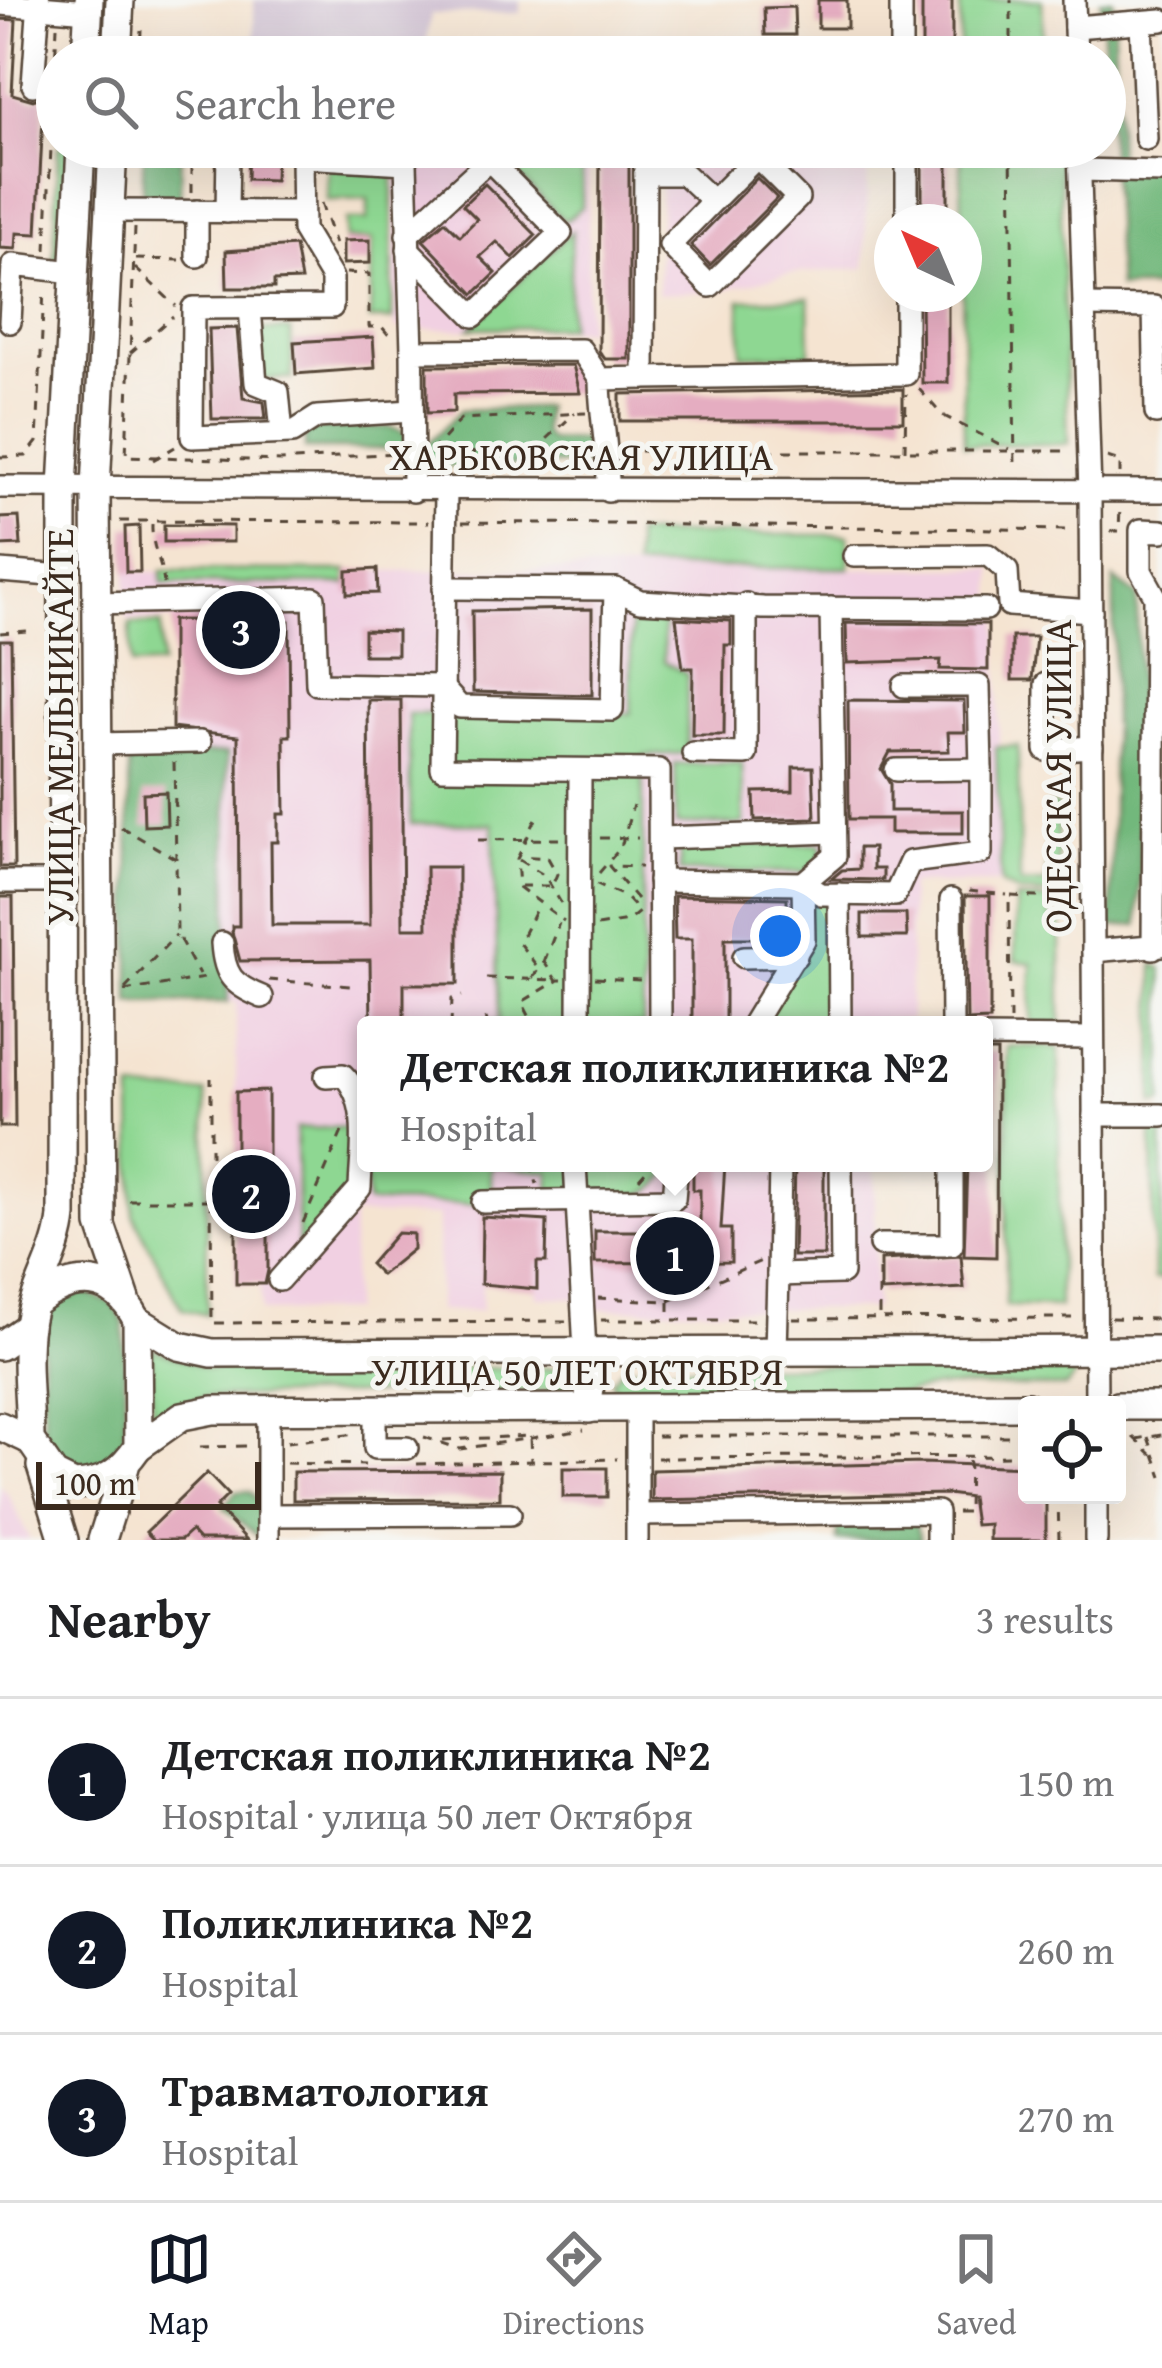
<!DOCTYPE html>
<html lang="en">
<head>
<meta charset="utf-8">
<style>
	body { margin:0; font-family:"Gentium Book Plus",serif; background:#f2f2f2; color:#202124 }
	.controls { position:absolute; right:36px; bottom:36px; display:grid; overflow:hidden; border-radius:12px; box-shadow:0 12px 48px #0002 }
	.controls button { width:108px; height:108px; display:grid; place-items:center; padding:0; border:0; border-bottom:3px solid #e0e0e0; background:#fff; color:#202124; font:60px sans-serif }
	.compass { position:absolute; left:874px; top:204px; width:108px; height:108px; border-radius:50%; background:#fff; box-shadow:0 12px 48px #0002; rotate:316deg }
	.scale { position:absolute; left:36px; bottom:30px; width:225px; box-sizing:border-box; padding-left:12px; border:6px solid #3b2a1e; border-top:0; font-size:33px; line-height:42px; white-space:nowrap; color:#3b2a1e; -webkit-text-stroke:9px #f6f6f2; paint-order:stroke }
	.you { position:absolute; left:780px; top:936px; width:42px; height:42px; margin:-30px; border:9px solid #fff; border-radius:50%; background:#1a73e8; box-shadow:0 0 0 18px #1a73e833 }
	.badge { display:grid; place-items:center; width:78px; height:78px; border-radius:50%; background:#111827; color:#fff; font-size:39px; font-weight:700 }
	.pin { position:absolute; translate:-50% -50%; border:6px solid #fff; box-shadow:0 3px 12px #0006 }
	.popup { position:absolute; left:357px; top:1016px; width:636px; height:156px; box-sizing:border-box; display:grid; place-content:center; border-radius:12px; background:#fff; filter:drop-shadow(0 3px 9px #0005); font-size:39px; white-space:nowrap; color:#757577 }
	.popup b { font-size:45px; color:#202124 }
	.popup::after { content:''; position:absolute; left:50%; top:100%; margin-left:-24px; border:24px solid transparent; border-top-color:#fff }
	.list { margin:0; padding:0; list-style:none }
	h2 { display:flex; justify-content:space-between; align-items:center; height:156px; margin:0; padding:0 48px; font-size:51px }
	h2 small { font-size:39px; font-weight:400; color:#757577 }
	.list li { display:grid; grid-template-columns:78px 1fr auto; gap:36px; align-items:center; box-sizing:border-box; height:168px; padding:0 48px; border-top:3px solid #e0e0e0 }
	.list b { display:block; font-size:45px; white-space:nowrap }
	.list p { margin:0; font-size:39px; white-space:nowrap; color:#757577 }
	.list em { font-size:39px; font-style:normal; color:#757577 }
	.icon { flex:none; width:66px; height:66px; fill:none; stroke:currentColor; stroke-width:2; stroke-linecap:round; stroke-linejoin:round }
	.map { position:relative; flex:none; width:1162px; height:1540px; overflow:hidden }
	.search { position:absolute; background:#fff; box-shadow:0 12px 48px #0002; left:36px; right:36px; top:36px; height:132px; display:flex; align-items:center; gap:30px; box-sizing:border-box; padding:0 42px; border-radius:66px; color:#757577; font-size:45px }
	.sheet { height:660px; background:#fff }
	nav { display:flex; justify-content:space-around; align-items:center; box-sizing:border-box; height:168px; border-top:3px solid #e0e0e0; background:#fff; font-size:33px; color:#757577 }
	nav a { display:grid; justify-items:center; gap:6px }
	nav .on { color:#111827 }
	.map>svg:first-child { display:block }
	.built { fill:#f1d0e2 }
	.industrial { fill:#cebed0 }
	.green { fill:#8ed792; stroke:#648058; stroke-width:3 }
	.forest { fill:#72b87c; stroke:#56714d; stroke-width:3 }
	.building { fill:#e5adc1 }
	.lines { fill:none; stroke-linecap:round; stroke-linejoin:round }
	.minor-casing { stroke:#574639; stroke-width:26 }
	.major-casing { stroke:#574639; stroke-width:32 }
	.path { stroke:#574639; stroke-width:3; stroke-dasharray:9 9; stroke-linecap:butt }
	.minor { stroke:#fff; stroke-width:21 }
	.major { stroke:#fff; stroke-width:27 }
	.labels { text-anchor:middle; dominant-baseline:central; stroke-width:10; stroke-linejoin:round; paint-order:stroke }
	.street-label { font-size:39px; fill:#3b2a1e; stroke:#f6f6f2 }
</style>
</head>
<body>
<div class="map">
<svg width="1162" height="1540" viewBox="0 0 1162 1540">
	<rect width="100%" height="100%" fill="#f6f6f2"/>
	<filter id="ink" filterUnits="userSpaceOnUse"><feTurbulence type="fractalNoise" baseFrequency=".00833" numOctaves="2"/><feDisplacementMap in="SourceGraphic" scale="24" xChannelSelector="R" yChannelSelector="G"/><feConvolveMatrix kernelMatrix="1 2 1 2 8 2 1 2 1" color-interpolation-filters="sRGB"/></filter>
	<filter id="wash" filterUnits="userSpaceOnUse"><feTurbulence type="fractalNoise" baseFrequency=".004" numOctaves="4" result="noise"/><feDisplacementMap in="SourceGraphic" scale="48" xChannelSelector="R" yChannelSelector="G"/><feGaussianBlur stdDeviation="2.7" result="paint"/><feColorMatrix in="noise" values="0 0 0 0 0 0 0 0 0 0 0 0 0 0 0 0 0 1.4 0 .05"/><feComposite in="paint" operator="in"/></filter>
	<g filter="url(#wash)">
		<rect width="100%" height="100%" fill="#f5e4d1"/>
		<!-- built -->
		<g class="built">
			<polygon points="396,147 589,148 587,330 395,329"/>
			<polygon points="662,147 868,147 865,268 787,274 719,291 658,294"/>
			<polygon points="993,568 993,614 999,615 999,883 910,884 910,1020 876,1020 876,1025 366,1025 366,1163 875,1163 875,1309 577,1309 576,1298 537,1297 536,1289 482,1284 481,1311 438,1311 438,1216 353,1215 352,1311 261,1312 260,1284 236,1284 236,1002 200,1002 200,737 172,737 172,620 126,620 126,572"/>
			<polygon points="0,1485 9,1496 30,1540 0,1540"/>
		</g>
		<!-- industrial -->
		<polygon class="industrial" points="254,0 520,0 520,13 431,14 425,49 254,51"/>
		<!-- green -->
		<g class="green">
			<polygon points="960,0 1042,0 1044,57 960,57"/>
			<polygon points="58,147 69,147 65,259 54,260"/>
			<polygon points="961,147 1059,147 1068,444 964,445"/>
			<polygon points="496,154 582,154 582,207 565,221"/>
			<polygon points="328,167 393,171 392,320 370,320 373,240 345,239 346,220 368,220 368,199 327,200"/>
			<polygon points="572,231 568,327 470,328"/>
			<polygon points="809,298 810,354 742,355 740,300"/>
			<polygon points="261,330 291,330 292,379 262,379"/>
			<polygon points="635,534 848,535 849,568 635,568"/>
			<polygon points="162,570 347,571 347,584 162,583"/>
			<polygon points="663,612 664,662 687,674 687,753 643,756 643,1025 457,1025 499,1021 493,824 411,824 408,714 631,713 631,613"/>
			<polygon points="130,624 161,624 161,665 131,666"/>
			<polygon points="1018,746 1020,884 1047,883 1046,805 1057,805 1058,895 1019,893 1001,884 996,747"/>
			<polygon points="742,763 744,824 676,825 675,764"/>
			<polygon points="821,844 822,859 805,872 680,872 680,845"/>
			<polygon points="1016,899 1050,900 1050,918 1061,918 1061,1025 1031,1025 1032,963 1015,961"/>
			<polygon points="837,901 837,1025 761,1025 809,902"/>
			<polygon points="1154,964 1162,968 1162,1103 1153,1105"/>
			<polygon points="1007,1046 1059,1047 1059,1307 1006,1306"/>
			<polygon points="132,1091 206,1093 207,1315 182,1309 133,1215"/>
			<polygon points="357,1127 356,1184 298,1251 296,1129"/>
			<polygon points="1152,1127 1162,1127 1162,1279 1154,1279"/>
			<path d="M365 1141 366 1163H672C660 1211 589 1196 551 1197L550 1172 491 1166V1204L367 1203Z"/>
			<polygon points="152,1348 207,1369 564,1368 573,1378 565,1390 206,1397 152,1418"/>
			<polygon points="1067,1364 1076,1375 1067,1387 937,1387 894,1395 622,1396 611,1381 624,1367"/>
		</g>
		<!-- forest -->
		<g class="forest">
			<polygon points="1101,0 1113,0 1118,163 1162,163 1162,288 1118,288"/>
			<polygon points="144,147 181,147 180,203 142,200"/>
			<polygon points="544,407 543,433 550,441 598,439 594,464 422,467 426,445 462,410"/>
			<polygon points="389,427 407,433 408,449 305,449 306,429"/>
			<polygon points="1114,579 1137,596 1140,880 1138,925 1111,927"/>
			<polygon points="227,753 228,1002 130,1003 129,754"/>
			<polygon points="83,1292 113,1304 124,1323 125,1440 106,1466 85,1471 64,1466 44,1441 42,1334 54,1304"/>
			<polygon points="250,1491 262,1507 261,1539 224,1508 235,1492"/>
			<polygon points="913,1518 921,1540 837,1540 839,1523 883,1528"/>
		</g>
		<g id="blocks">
			<!-- building -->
			<g class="building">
				<rect x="818" y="0" width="29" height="28"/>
				<rect x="922" y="0" width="30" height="57"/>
				<polygon points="794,7 795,35 765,35 764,8"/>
				<polygon points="0,19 16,20 12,94 33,100 44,96 37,234 17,233 16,249 0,248"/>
				<polygon points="739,39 739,57 566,57 566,41"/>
				<polygon points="248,147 276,147 275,180 247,179"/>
				<polygon points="600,147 629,147 629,359 605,359 599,351"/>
				<rect x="922" y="147" width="26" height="75"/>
				<polygon points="757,178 777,198 710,265 691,245"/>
				<polygon points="485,184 536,235 513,258 497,242 480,257 496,273 474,294 423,240 445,221 460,236 477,219 463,205"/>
				<polygon points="370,240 370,263 343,264 343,241"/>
				<polygon points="295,246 301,280 274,281 274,288 227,288 226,251"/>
				<polygon points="921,294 948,294 948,383 922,383"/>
				<polygon points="237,328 243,398 264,402 266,419 212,419 209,329"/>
				<polygon points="373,337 375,368 296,374 294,342"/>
				<polygon points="573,365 580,393 454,394 454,412 427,413 427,366"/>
				<polygon points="903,389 903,421 620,421 620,394"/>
				<polygon points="19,517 21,545 0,546 0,518"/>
				<polygon points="164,525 233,526 233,542 164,542"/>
				<polygon points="139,526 140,572 126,572 125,527"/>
				<polygon points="377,569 378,593 347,594 347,571"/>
				<polygon points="592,609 592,695 473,692 472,611"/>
				<polygon points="676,618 731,621 731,645 725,645 724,735 692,735 693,668 683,668"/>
				<polygon points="172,620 289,621 290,736 284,736 285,814 278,814 278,842 271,842 272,925 370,925 368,700 401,700 403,928 427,928 426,867 458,867 458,984 404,984 404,1025 371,1025 370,960 240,961 232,932 232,926 239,926 238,736 172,728"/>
				<polygon points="846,623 988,624 988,670 940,669 941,660 847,663"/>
				<polygon points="364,630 397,631 397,655 364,655"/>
				<polygon points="1012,637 1036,637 1032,680 1012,680"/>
				<polygon points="0,640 11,640 14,867 0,867"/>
				<polygon points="848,700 964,701 965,732 948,732 949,751 890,752 881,769 890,784 890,811 963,811 963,833 890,833 890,819 849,819"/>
				<polygon points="793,767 813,767 815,818 755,820 754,792 793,791"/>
				<polygon points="166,792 167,825 144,826 143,793"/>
				<polygon points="859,848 873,848 873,869 883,869 883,880 831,879 842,870 859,869"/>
				<polygon points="674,896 787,898 787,938 725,938 725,1025 692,1025 692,939 675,939"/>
				<polygon points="965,896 990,896 990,1020 967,1021"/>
				<polygon points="0,897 13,897 15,1127 0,1127"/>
				<polygon points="862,914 906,914 907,937 862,937"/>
				<polygon points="984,1052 997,1052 996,1257 964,1256 967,1163 984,1163"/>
				<polygon points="268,1091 268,1270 265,1284 236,1284 236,1092"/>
				<polygon points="693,1163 725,1163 721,1229 731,1229 731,1262 595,1263 595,1231 700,1231 700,1190 693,1190"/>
				<polygon points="795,1163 824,1163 824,1256 793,1256"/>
				<polygon points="482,1217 547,1221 546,1262 537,1262 537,1289 481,1284"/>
				<polygon points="397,1233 413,1234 413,1249 381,1275 370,1264"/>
				<polygon points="961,1256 964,1288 881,1292 881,1260"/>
				<polygon points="923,1463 1027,1467 1027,1495 1046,1495 1046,1540 989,1540 989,1524 975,1525 971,1497 947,1494 652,1500 652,1470"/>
				<rect x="563" y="1468" width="44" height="29"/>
				<polygon points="500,1471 500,1499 293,1500 293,1472"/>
				<polygon points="207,1473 228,1495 216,1507 247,1540 199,1540 191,1531 181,1540 154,1540 146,1532"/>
			</g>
		</g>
	</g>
	<g filter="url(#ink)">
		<use href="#blocks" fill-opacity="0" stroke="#574639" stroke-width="3"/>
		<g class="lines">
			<defs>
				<g id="minor">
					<polyline points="901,0 901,57"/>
					<polyline points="1074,0 1076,57"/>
					<polyline points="0,4 89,11"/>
					<polyline points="1141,22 1146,139"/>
					<polyline points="1075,27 1162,20"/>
					<polyline points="229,57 229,55"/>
					<polyline points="33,85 39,0"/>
					<polyline points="1079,147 1090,492 1096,1405"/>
					<polyline points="1080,170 1162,172"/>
					<polyline points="645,174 684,174 713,201 670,245 710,286 798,198 757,157 713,201"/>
					<polyline points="111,211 300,212"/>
					<polyline points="227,212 228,147"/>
					<polyline points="907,222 907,147"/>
					<polyline points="407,235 489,160 561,233 474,316 408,249"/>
					<polyline points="197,256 197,211"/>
					<polyline points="1084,306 1154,307 1156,413"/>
					<polyline points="250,308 256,383 278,392 282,433"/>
					<polyline points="10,322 13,265 73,272"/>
					<polyline points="412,351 406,163 302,157 303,230 332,278 332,307 193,308 192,437 292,433 317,417 412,411"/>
					<polyline points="644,378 906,374 906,294"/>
					<polyline points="0,487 1162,491"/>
					<polyline points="413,491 412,351 581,350 600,379"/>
					<polyline points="446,491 442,768 659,770 660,1025"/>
					<path d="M608 491C609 452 600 417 600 379L644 378 645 147"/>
					<polyline points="854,556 988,555 1007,571 1009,605 1091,611"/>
					<polyline points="0,571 63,576"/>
					<polyline points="444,588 615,589 640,601 763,608 986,609"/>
					<polyline points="96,603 314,598 317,684 441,686 460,707 612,710 615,589"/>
					<polyline points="1046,684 1046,750 1092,747"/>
					<polyline points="904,686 979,686 981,769"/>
					<polyline points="95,744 200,742"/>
					<polyline points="693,753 746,754 746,604"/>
					<polyline points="661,838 834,832"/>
					<polyline points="659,881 803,883 821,894 895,895 910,862 981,853 981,769 896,770"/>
					<polyline points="0,882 66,882"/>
					<polyline points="839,894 840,1025"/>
					<polyline points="951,900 952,1025"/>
					<path d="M222 943C224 976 233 985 262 997"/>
					<polyline points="1153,948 1155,596 1141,571 1141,530 1162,531"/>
					<polyline points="1093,951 1162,945"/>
					<polyline points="744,957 796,956"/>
					<polyline points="579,1025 580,770"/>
					<polyline points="752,1025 804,940 803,883 835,856 831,608"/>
					<polyline points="984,1037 1093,1038"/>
					<polyline points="1094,1115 1162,1115"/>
					<polyline points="575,1163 585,1351"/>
					<polyline points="780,1163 778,1275 842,1273 841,1163"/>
					<polyline points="483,1202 674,1199 677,1163"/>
					<polyline points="880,1245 952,1245 952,1163"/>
					<path d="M279 1280 360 1188C361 1152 371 1102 343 1075L326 1076"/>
					<polyline points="776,1351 778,1275"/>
					<polyline points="637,1409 637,1540"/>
					<polyline points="268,1410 268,1540"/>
					<polyline points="375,1411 375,1448 407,1448"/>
					<polyline points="1096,1495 1096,1540"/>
					<polyline points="268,1515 510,1514"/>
					<polyline points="637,1515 937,1512 937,1540"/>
				</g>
				<g id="major">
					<polyline points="86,57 89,0"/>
					<polyline points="117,57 120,0"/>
					<polyline points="113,147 96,488 101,1225 126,1299"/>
					<path d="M35 1303C74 1273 113 1273 137 1320L138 1447C121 1472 104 1484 74 1485L54 1475 30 1440C30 1403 24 1362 29 1325 34 1287 59 1254 62 1216L63 488 81 147"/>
					<polyline points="137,1320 179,1346 212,1353 1162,1350"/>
					<polyline points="0,1346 29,1326"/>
					<polyline points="1117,1406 1162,1406"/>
					<polyline points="589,1409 590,1352"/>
					<polyline points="0,1426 30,1440"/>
					<polyline points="138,1447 182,1416 213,1410 1027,1406"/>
					<polyline points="41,1466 64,1540"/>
					<polyline points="102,1540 125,1467"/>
				</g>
			</defs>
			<!-- minor casing -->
			<use href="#minor" class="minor-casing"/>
			<!-- major casing -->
			<use href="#major" class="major-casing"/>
			<!-- path -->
			<g class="path">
				<polyline points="140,57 141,29"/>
				<polyline points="1011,57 1011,0"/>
				<polyline points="192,147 192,193"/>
				<polyline points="1011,147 1015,471"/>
				<polyline points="321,203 335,244"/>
				<polyline points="135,228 126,456 281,461 396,453"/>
				<polyline points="46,250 57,26"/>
				<polyline points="136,259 180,260"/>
				<polyline points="135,268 176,306"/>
				<polyline points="346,273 369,274 369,327 382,327 392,339"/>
				<polyline points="130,353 173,316"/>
				<polyline points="919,389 942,415 1009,449"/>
				<polyline points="905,450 906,394"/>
				<polyline points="534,451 575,413"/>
				<polyline points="622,451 1068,451"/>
				<polyline points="431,452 461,419 586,413"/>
				<polyline points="430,453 588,451"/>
				<polyline points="0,457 26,456 37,442 44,289"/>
				<polyline points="1107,457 1120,461 1120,474"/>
				<polyline points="153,460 175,447"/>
				<polyline points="120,521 429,522"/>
				<polyline points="462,522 1071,530"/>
				<path d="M152 524C151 548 162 562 164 584"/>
				<polyline points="1110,531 1119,531 1120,507"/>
				<polyline points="0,633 28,631"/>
				<polyline points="174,762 176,859"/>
				<polyline points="536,819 517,859 519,887 564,921"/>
				<polyline points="121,827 176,859 177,934 199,975"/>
				<polyline points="600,838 638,838"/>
				<polyline points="478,840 560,839"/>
				<polyline points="519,860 545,876 561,903"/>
				<polyline points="599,873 621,847 633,805"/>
				<polyline points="521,886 552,886 557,874 548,858 521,856"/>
				<polyline points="969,891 1007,895"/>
				<polyline points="637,899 609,866 641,867"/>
				<polyline points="597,926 628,921 639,912 624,896 597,884"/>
				<polyline points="544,962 559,923"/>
				<polyline points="536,965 519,943 537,907"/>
				<polyline points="486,978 562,980"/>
				<polyline points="532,978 544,962 557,981 522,1002 534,1025"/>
				<polyline points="595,978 640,980"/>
				<polyline points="269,980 351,986"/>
				<polyline points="125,989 176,935"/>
				<polyline points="124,991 211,977"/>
				<polyline points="486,1018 488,1025"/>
				<polyline points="1010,1020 1009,896 1063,898"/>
				<polyline points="451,1025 452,999 462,996"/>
				<polyline points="531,1163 537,1184"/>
				<polyline points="639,1179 653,1163"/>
				<polyline points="129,1200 211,1200 211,1078"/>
				<polyline points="211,1200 212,1323 567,1321"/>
				<polyline points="303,1223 344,1127"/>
				<polyline points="598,1298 669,1301 669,1316"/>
				<polyline points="669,1301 761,1261"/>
				<polyline points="879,1315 879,1265"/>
				<polyline points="1111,1318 1162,1319"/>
				<polyline points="793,1319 1077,1318"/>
				<polyline points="601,1320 759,1320"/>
				<polyline points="657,1436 1027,1436"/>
				<polyline points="424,1437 460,1449 584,1430"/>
				<polyline points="1133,1437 1152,1455"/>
				<polyline points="1148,1437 1162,1477"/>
				<polyline points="443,1440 530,1436 531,1462"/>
				<polyline points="287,1442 355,1434"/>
				<polyline points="1117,1442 1162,1435"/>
				<polyline points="200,1447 248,1446"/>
				<polyline points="657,1458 1027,1456"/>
				<polyline points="286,1463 365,1465"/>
				<polyline points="417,1464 617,1459"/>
				<polyline points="1058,1495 1059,1540"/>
				<polyline points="957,1512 968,1512 969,1456"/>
			</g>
			<!-- minor -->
			<use href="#minor" class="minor"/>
			<!-- major -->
			<use href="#major" class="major"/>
		</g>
	</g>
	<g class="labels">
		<!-- street labels -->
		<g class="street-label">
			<text x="581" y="455">ХАРЬКОВСКАЯ УЛИЦА</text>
			<text transform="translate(58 727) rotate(-90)">УЛИЦА МЕЛЬНИКАЙТЕ</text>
			<text transform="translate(1056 776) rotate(-90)">ОДЕССКАЯ УЛИЦА</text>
			<text x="577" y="1370">УЛИЦА 50 ЛЕТ ОКТЯБРЯ</text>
		</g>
	</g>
</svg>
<div class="controls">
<button><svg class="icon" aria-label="locate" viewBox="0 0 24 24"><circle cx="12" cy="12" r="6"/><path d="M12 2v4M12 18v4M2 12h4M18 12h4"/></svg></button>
</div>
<svg class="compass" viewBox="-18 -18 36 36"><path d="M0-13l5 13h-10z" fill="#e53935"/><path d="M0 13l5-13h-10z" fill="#757577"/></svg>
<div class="scale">100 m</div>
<div class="you"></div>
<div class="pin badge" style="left:675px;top:1256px">1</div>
<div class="popup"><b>Детская поликлиника №2</b>Hospital</div>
<div class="pin badge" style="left:251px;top:1194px">2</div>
<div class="pin badge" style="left:241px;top:630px">3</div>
<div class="search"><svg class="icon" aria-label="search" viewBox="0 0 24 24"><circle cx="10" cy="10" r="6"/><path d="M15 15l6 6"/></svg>Search here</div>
</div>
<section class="sheet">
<h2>Nearby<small>3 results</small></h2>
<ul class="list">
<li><span class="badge">1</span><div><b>Детская поликлиника №2</b><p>Hospital · улица 50 лет Октября</p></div><em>150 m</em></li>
<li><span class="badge">2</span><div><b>Поликлиника №2</b><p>Hospital</p></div><em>260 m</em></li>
<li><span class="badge">3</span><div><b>Травматология</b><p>Hospital</p></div><em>270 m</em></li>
</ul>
</section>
<nav>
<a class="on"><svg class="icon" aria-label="map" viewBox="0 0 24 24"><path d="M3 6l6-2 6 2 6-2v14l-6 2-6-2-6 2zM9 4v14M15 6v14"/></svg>Map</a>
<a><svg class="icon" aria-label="directions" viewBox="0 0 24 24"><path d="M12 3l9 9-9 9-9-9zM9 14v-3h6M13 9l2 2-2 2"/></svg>Directions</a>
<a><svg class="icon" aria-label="saved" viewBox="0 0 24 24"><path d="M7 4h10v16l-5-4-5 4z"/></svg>Saved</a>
</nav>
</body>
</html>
